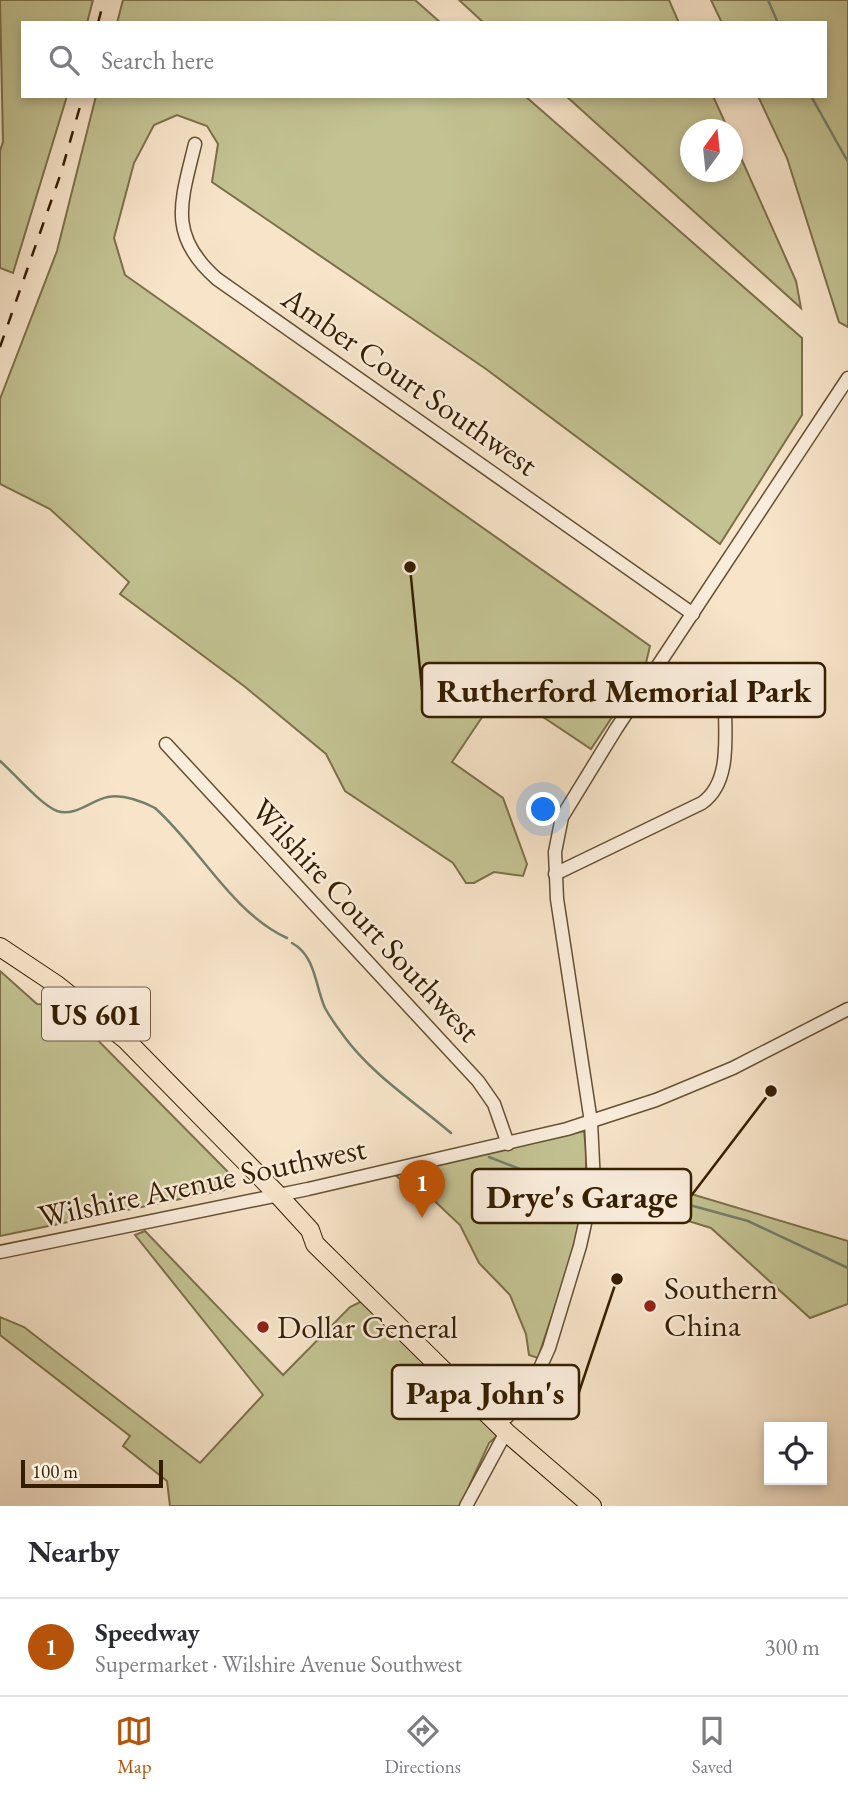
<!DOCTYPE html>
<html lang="en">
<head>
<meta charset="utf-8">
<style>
	body { margin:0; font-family:"EB Garamond",serif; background:#f2f2f3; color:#2b2b33 }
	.controls { position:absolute; right:21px; bottom:21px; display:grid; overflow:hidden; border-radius:0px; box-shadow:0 4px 10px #0003 }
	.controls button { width:63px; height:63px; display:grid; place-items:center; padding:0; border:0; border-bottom:2px solid #e1e1e2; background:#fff; color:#2b2b33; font:35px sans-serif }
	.compass { position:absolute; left:680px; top:119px; width:63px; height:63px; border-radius:50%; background:#fff; box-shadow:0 4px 10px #0003; rotate:15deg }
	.scale { position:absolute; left:21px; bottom:18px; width:142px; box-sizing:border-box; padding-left:7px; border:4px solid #351e00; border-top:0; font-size:19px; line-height:24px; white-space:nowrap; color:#351e00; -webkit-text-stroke:5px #faeddc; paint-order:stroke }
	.you { position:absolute; left:544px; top:810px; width:24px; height:24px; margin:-18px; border:5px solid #fff; border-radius:50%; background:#1a73e8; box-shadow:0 0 0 10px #1a73e833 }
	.badge { display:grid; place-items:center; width:46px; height:46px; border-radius:50%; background:#b45309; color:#fff; font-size:23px; font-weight:700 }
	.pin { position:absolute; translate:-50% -58px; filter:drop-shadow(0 2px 4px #0008) }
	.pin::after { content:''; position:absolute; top:37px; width:24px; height:21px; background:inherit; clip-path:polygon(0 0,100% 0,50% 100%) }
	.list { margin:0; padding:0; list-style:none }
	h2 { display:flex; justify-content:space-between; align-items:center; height:91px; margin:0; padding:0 28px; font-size:30px }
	h2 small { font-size:23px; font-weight:400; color:#7c7c81 }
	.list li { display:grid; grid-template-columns:46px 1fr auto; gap:21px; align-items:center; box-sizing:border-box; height:98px; padding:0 28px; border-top:2px solid #e1e1e2 }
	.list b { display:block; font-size:26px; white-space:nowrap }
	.list p { margin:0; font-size:23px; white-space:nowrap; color:#7c7c81 }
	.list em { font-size:23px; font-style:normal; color:#7c7c81 }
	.icon { flex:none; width:38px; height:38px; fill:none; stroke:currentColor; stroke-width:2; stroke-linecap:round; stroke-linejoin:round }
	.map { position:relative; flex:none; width:848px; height:1506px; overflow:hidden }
	.search { position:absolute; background:#fff; box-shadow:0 4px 10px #0003; left:21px; right:21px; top:21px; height:77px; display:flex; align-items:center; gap:18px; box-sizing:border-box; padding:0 24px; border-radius:0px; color:#7c7c81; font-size:26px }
	.sheet { height:189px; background:#fff }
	nav { display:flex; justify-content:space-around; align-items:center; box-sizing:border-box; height:98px; border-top:2px solid #e1e1e2; background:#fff; font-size:19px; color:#7c7c81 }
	nav a { display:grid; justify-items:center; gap:4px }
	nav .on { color:#b45309 }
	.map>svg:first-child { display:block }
	.green { fill:#c3c292; stroke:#7c7049; stroke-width:2 }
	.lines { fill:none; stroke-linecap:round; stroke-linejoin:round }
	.stream { stroke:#737f6c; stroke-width:2.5 }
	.minor-casing { stroke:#665032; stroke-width:15 }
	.highway-casing { stroke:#351e00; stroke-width:20 }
	.minor { stroke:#faeddc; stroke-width:12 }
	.highway { stroke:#f7e4c9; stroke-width:18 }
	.rail { stroke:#351e00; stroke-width:2.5; stroke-dasharray:12 12; stroke-linecap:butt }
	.poi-dot { fill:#8f2418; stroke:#faeddc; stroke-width:2.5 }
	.labels { text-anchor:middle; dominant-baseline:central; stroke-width:5; stroke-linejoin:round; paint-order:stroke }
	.shield { fill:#faeddc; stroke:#705c42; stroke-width:2 }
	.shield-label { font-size:30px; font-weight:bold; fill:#351e00 }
	.street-label { font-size:32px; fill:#351e00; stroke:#faeddc }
	.poi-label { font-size:32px; fill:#351e00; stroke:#faeddc; text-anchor:start }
	.leader { fill:none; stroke:#351e00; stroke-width:2.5 }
	.callout-dot { fill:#351e00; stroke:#faeddc; stroke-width:2.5 }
	.callout { fill:#faeddc; stroke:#351e00; stroke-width:2.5 }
	.callout-label { font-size:33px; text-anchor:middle; font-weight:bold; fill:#351e00 }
</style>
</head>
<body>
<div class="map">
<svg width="848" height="1506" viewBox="0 0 848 1506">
	<rect width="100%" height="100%" fill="#f7e4c9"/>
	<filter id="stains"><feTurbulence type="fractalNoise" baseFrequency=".00286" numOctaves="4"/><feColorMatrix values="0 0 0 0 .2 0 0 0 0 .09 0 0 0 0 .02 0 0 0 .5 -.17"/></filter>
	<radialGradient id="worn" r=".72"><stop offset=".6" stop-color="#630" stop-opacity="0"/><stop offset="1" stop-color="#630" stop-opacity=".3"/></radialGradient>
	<!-- green -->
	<g class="green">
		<polygon points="0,0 93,0 87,23 23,23 23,96 67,96 13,273 0,268 0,151 3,142"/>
		<polygon points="123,0 415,0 441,23 117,23"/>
		<polygon points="459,0 669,0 679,23 484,23"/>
		<polygon points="711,0 848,0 848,327 839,322 787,158 758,96 825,96 825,23 722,23"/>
		<polygon points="96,96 525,96 802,338 802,415 720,544 486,369 212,182 218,144 207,126 177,115 154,125 134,163 114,238 125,275 650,646 645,667 591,749 501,689 452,762 503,798 527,864 523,876 494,872 474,883 466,883 453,863 345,791 326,754 244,686 120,594 129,582 50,509 0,484 0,399 57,251"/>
		<polygon points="566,96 713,96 728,129 690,130 690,172 732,172 733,140 796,281 801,308"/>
		<polygon points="0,971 37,1004 64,1006 235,1179 224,1190 0,1236"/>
		<path d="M584 1131C595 1208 561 1285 538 1358L529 1355 526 1334 510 1295 479 1263 460 1225 424 1191 410 1187 394 1174Z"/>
		<polygon points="606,1184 678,1190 848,1241 848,1304 810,1318 711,1228 682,1219 632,1223 598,1217"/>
		<polygon points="145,1231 283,1375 350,1307 362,1301 499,1434 489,1443 460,1506 170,1506 167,1481 123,1446 130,1436 0,1335 0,1317 24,1327 200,1463 263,1395 135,1235"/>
	</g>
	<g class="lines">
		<!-- stream -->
		<g class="stream">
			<polyline points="768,0 778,23"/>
			<polyline points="811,96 848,162"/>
			<path d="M0 761C15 774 40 804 57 811 76 817 91 800 108 797 124 794 141 801 155 808 200 848 231 912 287 938"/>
			<path d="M292 943C316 956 315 986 325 1008 330 1017 337 1027 343 1035 372 1075 415 1102 451 1133"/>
			<polyline points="489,1157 558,1184 584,1189"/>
			<polyline points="601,1193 675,1201 748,1221 848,1268"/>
		</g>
		<defs>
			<g id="minor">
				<path d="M195 144C181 202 167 235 217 279L693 614"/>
				<polyline points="166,744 478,1081 494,1104 508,1144"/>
				<path d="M555 874 702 803C733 781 724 732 725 698"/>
				<polyline points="0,1252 308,1189 567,1129 656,1100 733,1068 848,1009"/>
				<polyline points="507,1417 540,1368 549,1348 580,1246 594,1183 591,1122 557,899 555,852 562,817 616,729 848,378"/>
				<polyline points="466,1506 506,1432"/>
			</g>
			<polyline id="highway" points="0,947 57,985 126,1040 278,1195 310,1230 315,1244 506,1432 592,1506"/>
		</defs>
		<!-- minor casing -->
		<use href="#minor" class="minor-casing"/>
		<!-- highway casing -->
		<use href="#highway" class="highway-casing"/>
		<!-- minor -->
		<use href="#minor" class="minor"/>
		<!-- highway -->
		<use href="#highway" class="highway"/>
		<!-- rail -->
		<g class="rail">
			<polyline points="98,23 104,0"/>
			<polyline points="0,347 61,173 83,96"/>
		</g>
	</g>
	<!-- markers -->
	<g class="poi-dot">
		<circle cx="650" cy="1306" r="7"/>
		<circle cx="263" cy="1327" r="7"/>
	</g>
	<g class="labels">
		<!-- shield labels -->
		<rect class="shield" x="42" y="987.5" width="108" height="53" rx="5"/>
		<g class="shield-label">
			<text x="96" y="1014">US 601</text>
		</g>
		<!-- street labels -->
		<g class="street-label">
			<text transform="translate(410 381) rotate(35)">Amber Court Southwest</text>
			<text transform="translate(366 920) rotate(47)">Wilshire Court Southwest</text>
			<text transform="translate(202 1182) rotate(-12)">Wilshire Avenue Southwest</text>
		</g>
		<!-- poi labels -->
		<g class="poi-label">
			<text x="664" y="1288">Southern<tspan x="664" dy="37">China</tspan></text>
			<text x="277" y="1327">Dollar General</text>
		</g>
	</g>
	<!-- callouts -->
	<path class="leader" d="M410 567L422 690M771 1091L691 1196M617 1279L579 1392"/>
	<g class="callout-dot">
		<circle cx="410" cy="567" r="7"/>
		<circle cx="771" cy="1091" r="7"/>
		<circle cx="617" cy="1279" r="7"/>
	</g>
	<g class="callout">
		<rect x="422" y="663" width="403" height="54" rx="7"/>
		<rect x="472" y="1169" width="219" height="54" rx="7"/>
		<rect x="392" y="1365" width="187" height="54" rx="7"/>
	</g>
	<g class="callout-label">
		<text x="624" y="702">Rutherford Memorial Park</text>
		<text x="582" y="1208">Drye's Garage</text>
		<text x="485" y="1404">Papa John's</text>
	</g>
	<rect width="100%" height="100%" filter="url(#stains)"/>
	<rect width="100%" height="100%" fill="url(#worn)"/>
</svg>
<div class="controls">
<button><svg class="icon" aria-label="locate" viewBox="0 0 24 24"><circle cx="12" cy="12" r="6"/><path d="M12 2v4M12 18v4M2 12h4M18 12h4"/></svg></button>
</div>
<svg class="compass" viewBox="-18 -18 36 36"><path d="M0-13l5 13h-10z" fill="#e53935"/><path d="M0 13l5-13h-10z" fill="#7c7c81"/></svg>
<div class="scale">100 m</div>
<div class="you"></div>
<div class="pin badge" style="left:422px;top:1218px">1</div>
<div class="search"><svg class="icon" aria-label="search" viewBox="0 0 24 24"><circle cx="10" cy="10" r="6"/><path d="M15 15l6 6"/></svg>Search here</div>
</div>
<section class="sheet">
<h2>Nearby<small></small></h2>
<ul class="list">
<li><span class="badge">1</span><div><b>Speedway</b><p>Supermarket · Wilshire Avenue Southwest</p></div><em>300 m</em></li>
</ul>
</section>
<nav>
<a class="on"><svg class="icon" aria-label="map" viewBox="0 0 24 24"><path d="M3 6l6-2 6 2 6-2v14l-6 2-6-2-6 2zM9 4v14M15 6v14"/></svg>Map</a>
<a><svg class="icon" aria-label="directions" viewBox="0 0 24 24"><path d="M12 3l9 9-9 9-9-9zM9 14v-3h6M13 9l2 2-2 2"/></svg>Directions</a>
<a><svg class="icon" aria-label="saved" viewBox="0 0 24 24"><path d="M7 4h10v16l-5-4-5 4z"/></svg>Saved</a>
</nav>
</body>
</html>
